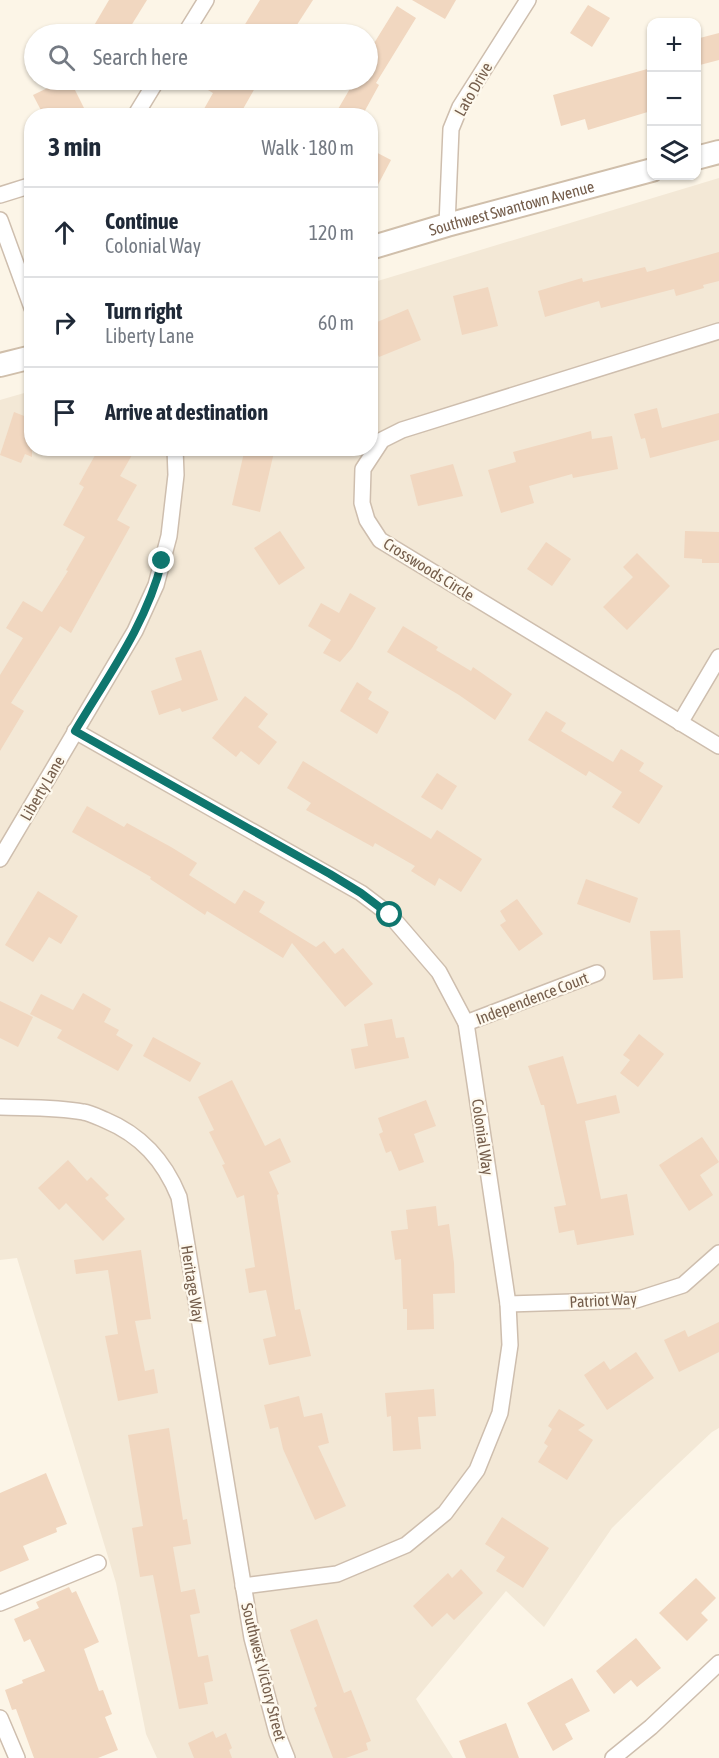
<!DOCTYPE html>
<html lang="en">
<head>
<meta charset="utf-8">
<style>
	body { margin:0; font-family:"Asap Condensed",sans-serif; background:#f6f6f7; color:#1f2937 }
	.controls { position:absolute; right:18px; top:18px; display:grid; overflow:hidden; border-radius:12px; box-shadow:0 2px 4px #0004 }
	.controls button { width:54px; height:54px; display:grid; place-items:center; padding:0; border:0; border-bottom:2px solid #e0e1e3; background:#fff; color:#1f2937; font:30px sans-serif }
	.stop { position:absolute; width:18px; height:18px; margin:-14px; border:4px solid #0f766e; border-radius:50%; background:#fff }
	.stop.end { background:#0f766e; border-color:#fff; box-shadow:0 2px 6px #0008 }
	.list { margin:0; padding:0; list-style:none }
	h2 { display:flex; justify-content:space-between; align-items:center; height:78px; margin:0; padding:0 24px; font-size:26px }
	h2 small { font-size:20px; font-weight:400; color:#747a83 }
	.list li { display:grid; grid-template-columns:39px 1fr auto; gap:18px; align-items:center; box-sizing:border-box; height:90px; padding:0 24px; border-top:2px solid #e0e1e3 }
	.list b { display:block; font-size:22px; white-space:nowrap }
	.list p { margin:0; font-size:20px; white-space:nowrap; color:#747a83 }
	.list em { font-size:20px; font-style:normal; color:#747a83 }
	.icon { flex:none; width:33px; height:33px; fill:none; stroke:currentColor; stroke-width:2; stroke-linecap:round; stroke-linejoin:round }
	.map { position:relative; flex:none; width:719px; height:1758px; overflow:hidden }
	.search { position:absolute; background:#fff; box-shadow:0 2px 4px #0004; left:24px; top:24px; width:354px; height:66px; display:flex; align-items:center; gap:15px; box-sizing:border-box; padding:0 21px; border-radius:33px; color:#747a83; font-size:22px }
	.panel { position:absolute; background:#fff; box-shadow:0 2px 4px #0004; left:24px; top:108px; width:354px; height:348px; border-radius:24px }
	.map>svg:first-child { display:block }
	.residential { fill:#f3e8d6 }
	.building { fill:#f1d7c0 }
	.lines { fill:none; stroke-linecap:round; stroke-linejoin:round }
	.street-casing { stroke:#cebeae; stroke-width:18 }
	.secondary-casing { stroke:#d0bfab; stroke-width:26 }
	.street { stroke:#fff; stroke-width:15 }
	.secondary { stroke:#fff; stroke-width:22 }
	.route { stroke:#0f766e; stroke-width:8 }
	.labels { text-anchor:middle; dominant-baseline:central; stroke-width:4.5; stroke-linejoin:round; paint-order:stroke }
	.street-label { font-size:16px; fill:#755e4c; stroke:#fef9ee }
</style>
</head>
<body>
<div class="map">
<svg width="719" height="1758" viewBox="0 0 719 1758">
	<rect width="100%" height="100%" fill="#fcf5e7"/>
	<!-- residential -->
	<polygon class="residential" points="719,178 719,1428 712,1432 662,1479 612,1528 544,1627 506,1591 416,1699 453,1758 157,1758 146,1734 116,1583 17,1258 0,1260 0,400 31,391 32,448 370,448 371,283"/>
	<!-- building -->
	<g class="building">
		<polygon points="109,0 147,0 126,34 89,34"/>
		<polygon points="260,0 313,0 291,34 239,34"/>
		<polygon points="412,0 456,0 445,19"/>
		<polygon points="588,5 610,18 592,47 570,33"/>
		<polygon points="397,6 416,18 376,83 379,85 362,116 334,116 355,80 368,80 368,53"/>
		<polygon points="719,33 719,60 696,66 696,39"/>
		<polygon points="651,68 651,111 588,130 585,119 561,126 553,95"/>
		<polygon points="64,80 70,80 88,116 44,116 33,95"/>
		<polygon points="191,80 240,80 255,88 239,116 200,116 213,93"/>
		<polygon points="370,149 391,160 370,200"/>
		<polygon points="719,252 719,281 703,285 704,288 676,296 674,289 601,308 599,301 545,317 538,291 582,278 583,282 645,267 647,272"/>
		<polygon points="488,287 498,326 462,335 453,296"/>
		<polygon points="408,309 421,340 379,357 370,336 370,325"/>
		<polygon points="657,408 662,428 719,413 719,440 650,458 645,438 641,439 634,414"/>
		<polygon points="14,412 32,419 32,457 25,454 21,463 0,455"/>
		<polygon points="591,431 592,439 612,436 618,469 573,478 572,474 529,486 534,503 501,513 488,470 516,462 513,452"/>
		<polygon points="99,448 120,448 132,455 120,476 137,485 117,520 130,527 71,633 60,626 11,703 24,711 0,751 0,675 23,638 6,628 23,601 42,612 68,571 66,570 85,537 63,525 84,487 79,484"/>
		<polygon points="245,448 275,448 260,512 232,505"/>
		<polygon points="453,464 463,496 418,506 410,475"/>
		<polygon points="280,531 305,568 279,585 254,548"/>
		<polygon points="685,531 719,532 719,563 702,563 702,559 684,558"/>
		<polygon points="546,542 571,559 552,586 527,569"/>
		<polygon points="637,553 670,586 627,630 603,607 633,577 623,567"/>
		<polygon points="350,593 376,608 352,648 340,662 323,653 331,640 308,626 321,603 339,613"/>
		<polygon points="403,626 438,647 436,650 471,671 473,667 512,694 495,720 459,695 387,652"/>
		<polygon points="201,650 218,700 182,712 180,708 159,715 151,691 182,680 175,658"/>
		<polygon points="357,682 372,692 368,699 389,712 377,734 340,711"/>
		<polygon points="245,696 268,714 258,727 277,742 259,765 241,751 236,757 212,738"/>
		<polygon points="546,711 566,723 561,731 613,762 621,749 644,763 639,771 663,786 639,824 612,807 622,792 589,771 586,776 528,740"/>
		<polygon points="303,761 431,839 437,830 482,859 461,892 439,878 435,886 411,871 415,866 375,843 373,847 306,810 311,803 287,788"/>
		<polygon points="437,773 457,786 442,810 421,797"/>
		<polygon points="87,806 124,827 127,823 171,847 197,863 189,875 235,904 244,890 265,902 259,912 316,947 324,941 335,954 343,948 373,984 345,1007 292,943 283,958 207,911 205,915 150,879 151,877 72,832"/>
		<polygon points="586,879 638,898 630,923 577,904"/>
		<polygon points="38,891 78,916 61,944 49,937 33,962 5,945"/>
		<polygon points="517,899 543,934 519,951 500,925 506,921 500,911"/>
		<polygon points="680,930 683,978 653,980 650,931"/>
		<polygon points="83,993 111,1009 104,1022 119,1030 116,1035 133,1045 118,1071 57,1038 62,1030 30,1014 41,994 73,1010"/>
		<polygon points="0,1001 33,1017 18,1047 0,1038"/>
		<polygon points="392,1019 396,1038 404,1037 409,1058 355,1069 351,1049 368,1046 364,1024"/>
		<polygon points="639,1034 664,1054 638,1087 620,1073 630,1060 623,1055"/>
		<polygon points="153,1037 201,1063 190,1082 143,1056"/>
		<polygon points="563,1056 577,1104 616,1095 620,1113 585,1121 601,1199 627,1194 634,1235 577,1245 574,1230 559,1233 554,1207 566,1205 544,1105 541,1105 528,1066"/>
		<polygon points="232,1080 265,1146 280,1138 291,1162 269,1172 279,1194 277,1195 295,1310 300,1309 311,1356 269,1365 263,1339 276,1336 266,1290 249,1293 245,1269 255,1267 244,1195 237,1198 222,1165 225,1164 209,1132 214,1130 198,1097"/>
		<polygon points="426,1100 436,1126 414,1134 424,1162 399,1171 391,1151 386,1153 379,1134 383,1132 378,1118"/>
		<polygon points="702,1137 719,1162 700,1175 713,1195 689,1211 659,1165"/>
		<polygon points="68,1160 87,1181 91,1177 109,1195 105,1198 125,1219 103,1241 66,1203 59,1210 38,1188"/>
		<polygon points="436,1206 438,1226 449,1224 454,1263 455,1293 433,1294 434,1329 407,1330 407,1309 403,1309 401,1259 395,1260 391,1231 408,1229 406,1210"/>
		<polygon points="141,1250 151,1319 135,1321 145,1371 154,1369 158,1393 118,1401 105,1336 118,1334 108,1270 76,1274 74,1260"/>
		<polygon points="719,1322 719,1352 679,1372 664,1340 685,1330 688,1337"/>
		<polygon points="636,1352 654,1378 607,1410 584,1375 604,1361 610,1370"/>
		<polygon points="434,1389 436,1416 418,1417 421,1449 393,1451 391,1416 387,1417 385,1393"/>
		<polygon points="299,1396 304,1417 322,1413 329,1443 318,1446 346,1506 315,1520 283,1449 278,1427 270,1429 264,1405"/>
		<polygon points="559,1409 585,1425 578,1430 593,1440 567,1480 538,1462 548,1446 544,1443 552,1429 548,1426"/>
		<polygon points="169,1428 183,1520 187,1519 191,1544 173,1547 181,1592 195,1589 200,1613 190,1615 198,1657 208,1655 213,1681 204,1683 208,1704 179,1709 153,1575 140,1577 132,1528 143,1526 128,1435"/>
		<polygon points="46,1473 67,1524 56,1528 57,1532 23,1546 29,1560 0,1572 0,1493"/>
		<polygon points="502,1517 549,1548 523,1588 496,1571 505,1557 485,1544"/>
		<polygon points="461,1569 483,1593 454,1620 447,1613 432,1627 413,1606 448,1573 452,1578"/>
		<polygon points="696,1578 716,1598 701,1613 708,1620 687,1641 659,1613"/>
		<polygon points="69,1587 72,1593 76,1591 99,1642 84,1649 99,1691 103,1690 112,1714 105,1717 118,1750 98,1758 34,1758 16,1709 12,1710 5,1690 23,1683 22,1680 45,1671 30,1639 24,1642 14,1619 39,1608 36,1602"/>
		<polygon points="317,1619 344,1693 351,1690 371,1741 366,1743 368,1750 346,1758 333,1758 314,1708 317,1706 290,1630"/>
		<polygon points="636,1638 661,1668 637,1687 631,1680 614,1694 596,1671"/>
		<polygon points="572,1678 590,1711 565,1724 573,1739 553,1751 527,1703"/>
		<polygon points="506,1723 519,1758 466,1758 459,1741"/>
		<polygon points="213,1731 216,1738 226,1733 232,1748 229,1750 232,1758 194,1758 188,1743"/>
	</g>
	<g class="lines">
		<defs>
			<g id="street">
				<polyline points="185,34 206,0"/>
				<polyline points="135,116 157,80"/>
				<polyline points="0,195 32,185"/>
				<polyline points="0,220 32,308"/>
				<polyline points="447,225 451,129 460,107 528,0"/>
				<polyline points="719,331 402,430 382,440 363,469 362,503 367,520 380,540 719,746"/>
				<polyline points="680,723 719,657"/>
				<polyline points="75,731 361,893 390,915 439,972 466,1023 508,1304 510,1345 500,1413 477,1470 445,1513 406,1545 337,1574 243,1586"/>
				<polyline points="0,859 135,631 156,585 169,536 176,475 175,448"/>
				<polyline points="466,1023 597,973"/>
				<path d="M0 1107C28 1108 56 1107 83 1112 90 1113 98 1117 105 1120 141 1135 164 1160 179 1197L252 1638 277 1733 287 1758"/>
				<polyline points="508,1304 636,1300 683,1285 719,1253"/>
				<polyline points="0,1603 98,1563"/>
				<polyline points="0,1718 17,1758"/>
				<polyline points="613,1758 651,1727 719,1663"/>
			</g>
			<g id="secondary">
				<polyline points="696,158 719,152"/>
				<path id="s1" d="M370 248 447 225 652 170"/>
				<polyline points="0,365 32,357"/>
			</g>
		</defs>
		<!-- street casing -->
		<use href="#street" class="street-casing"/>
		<!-- secondary casing -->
		<use href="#secondary" class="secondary-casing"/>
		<!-- street -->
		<use href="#street" class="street"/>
		<!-- secondary -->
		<use href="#secondary" class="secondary"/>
	</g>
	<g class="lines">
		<!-- route -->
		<path class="route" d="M162 561C147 623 108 676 75 731L330 874 361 893 390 915"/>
	</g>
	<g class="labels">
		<!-- street labels -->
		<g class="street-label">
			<text transform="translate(473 89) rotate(-60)">Lato Drive</text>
			<text stroke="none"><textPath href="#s1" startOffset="147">Southwest Swantown Avenue</textPath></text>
			<text transform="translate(429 569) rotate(32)">Crosswoods Circle</text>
			<text transform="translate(42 788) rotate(-60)">Liberty Lane</text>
			<text transform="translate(532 998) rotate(-21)">Independence Court</text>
			<text transform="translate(483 1137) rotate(82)">Colonial Way</text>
			<text transform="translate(193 1284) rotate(81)">Heritage Way</text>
			<text transform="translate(603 1300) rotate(-3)">Patriot Way</text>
			<text transform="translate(264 1672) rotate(76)">Southwest Victory Street</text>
		</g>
	</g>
</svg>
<div class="controls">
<button>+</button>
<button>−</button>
<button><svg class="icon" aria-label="layers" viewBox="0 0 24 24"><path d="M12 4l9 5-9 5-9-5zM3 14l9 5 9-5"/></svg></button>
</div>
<div class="stop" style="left:390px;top:915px"></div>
<div class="stop end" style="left:162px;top:561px"></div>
<div class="search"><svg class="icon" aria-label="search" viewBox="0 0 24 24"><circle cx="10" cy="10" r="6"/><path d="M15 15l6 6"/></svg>Search here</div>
<section class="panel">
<h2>3 min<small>Walk · 180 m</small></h2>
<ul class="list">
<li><svg class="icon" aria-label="ahead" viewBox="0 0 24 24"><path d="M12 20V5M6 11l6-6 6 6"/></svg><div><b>Continue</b><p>Colonial Way</p></div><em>120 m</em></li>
<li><svg class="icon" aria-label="right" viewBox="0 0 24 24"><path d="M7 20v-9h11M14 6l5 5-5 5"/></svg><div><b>Turn right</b><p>Liberty Lane</p></div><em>60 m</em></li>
<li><svg class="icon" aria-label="arrive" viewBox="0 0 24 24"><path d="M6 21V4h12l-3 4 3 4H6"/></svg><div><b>Arrive at destination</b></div></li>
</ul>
</section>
</div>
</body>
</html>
